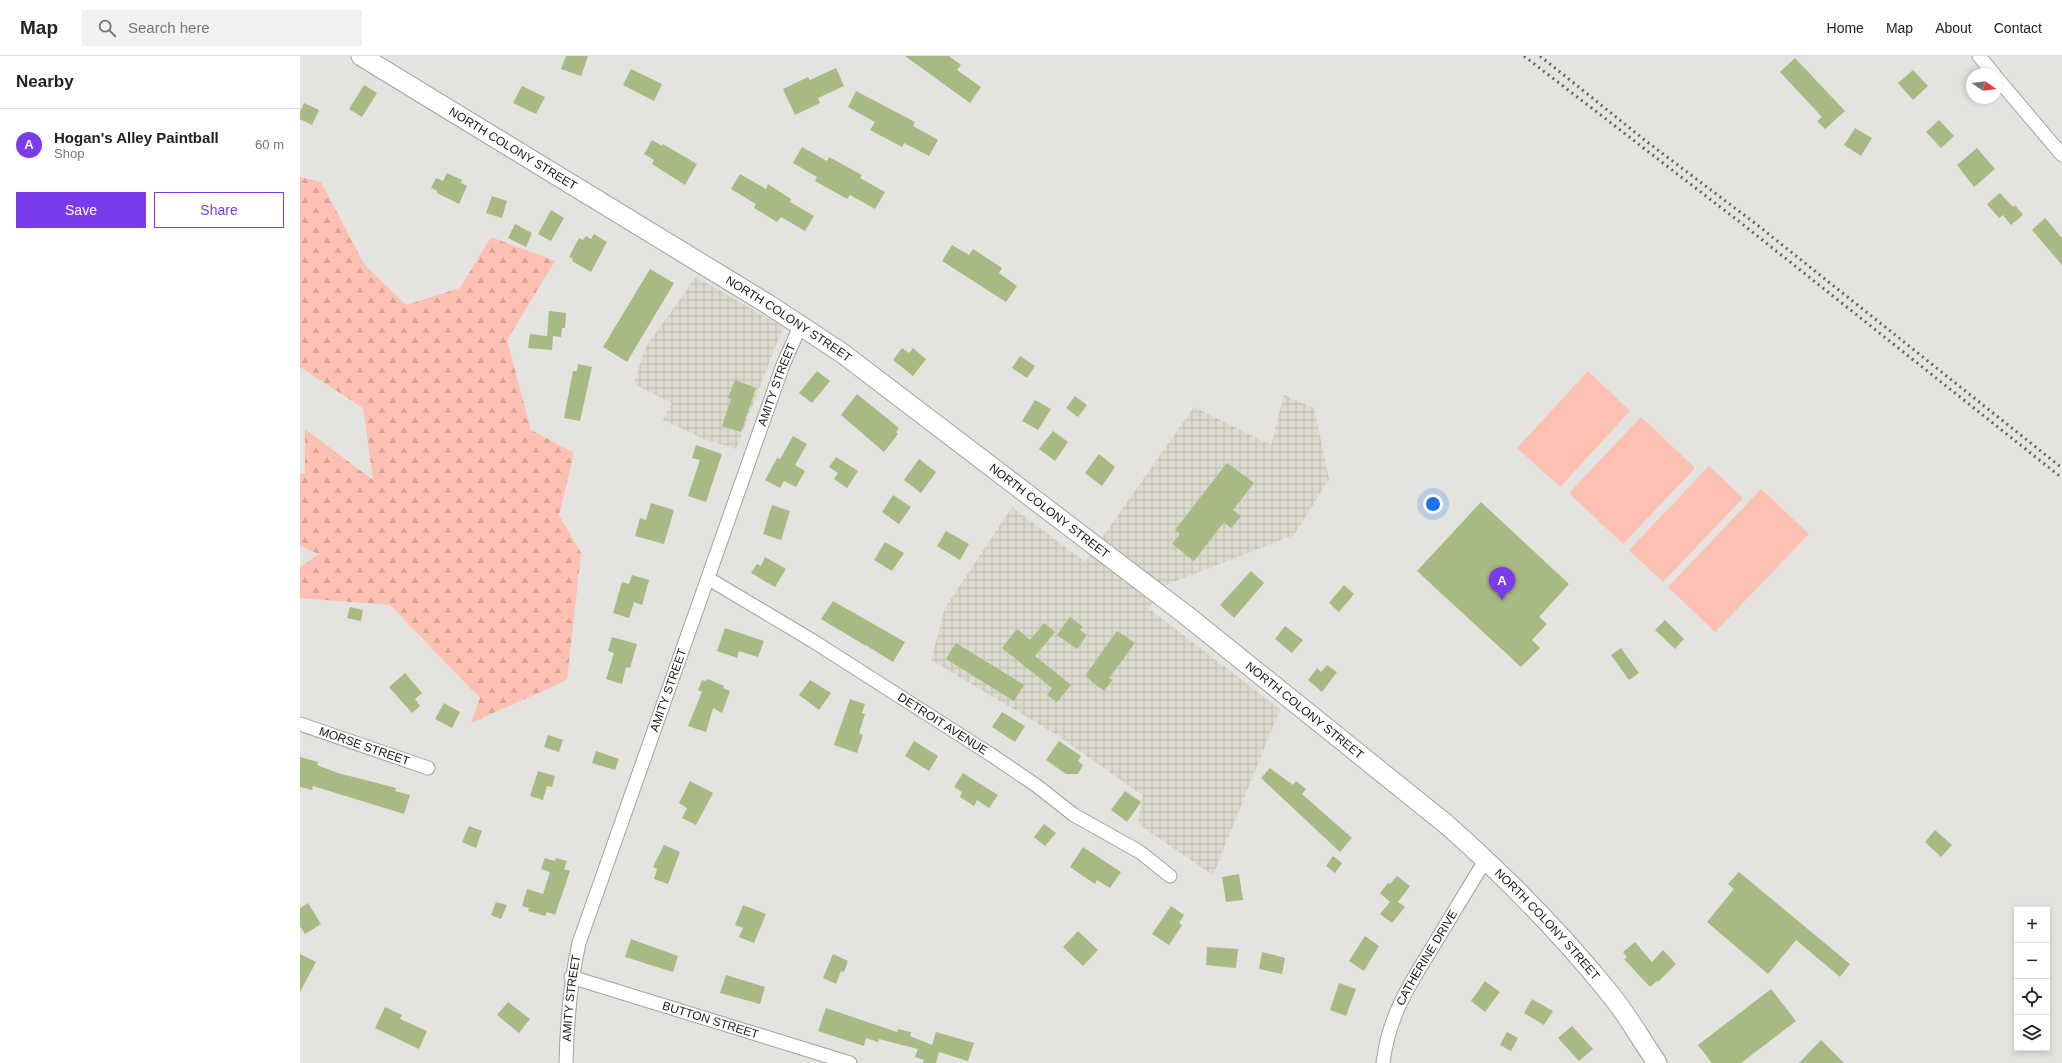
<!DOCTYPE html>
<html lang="en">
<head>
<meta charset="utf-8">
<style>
	body { margin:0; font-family:Arial,sans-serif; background:#f2f2f2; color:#222 }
	.controls { position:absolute; right:12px; bottom:12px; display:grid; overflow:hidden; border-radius:0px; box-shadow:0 2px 6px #0003 }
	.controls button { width:36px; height:36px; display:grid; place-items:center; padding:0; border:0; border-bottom:1px solid #e0e0e0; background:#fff; color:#222; font:20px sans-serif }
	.compass { position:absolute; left:1666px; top:12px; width:36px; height:36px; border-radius:50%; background:#fff; box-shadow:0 2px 6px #0003; rotate:103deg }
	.you { position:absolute; left:1133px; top:448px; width:14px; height:14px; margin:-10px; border:3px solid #fff; border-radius:50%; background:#1a73e8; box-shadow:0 0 0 6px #1a73e833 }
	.badge { display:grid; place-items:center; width:26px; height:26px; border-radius:50%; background:#7c3aed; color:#fff; font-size:13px; font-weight:700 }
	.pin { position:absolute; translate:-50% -33px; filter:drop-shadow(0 1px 2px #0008) }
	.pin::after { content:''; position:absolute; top:21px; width:14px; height:12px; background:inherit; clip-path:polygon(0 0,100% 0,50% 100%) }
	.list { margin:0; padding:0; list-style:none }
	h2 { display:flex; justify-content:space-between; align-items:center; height:52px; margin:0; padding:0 16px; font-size:17px }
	h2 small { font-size:13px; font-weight:400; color:#767676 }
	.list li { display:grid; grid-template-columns:26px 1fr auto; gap:12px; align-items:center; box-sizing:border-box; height:72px; padding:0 16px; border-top:1px solid #e0e0e0 }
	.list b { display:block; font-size:15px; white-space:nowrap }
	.list p { margin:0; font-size:13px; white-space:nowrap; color:#767676 }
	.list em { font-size:13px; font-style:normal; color:#767676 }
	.actions { display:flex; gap:8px; padding:12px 16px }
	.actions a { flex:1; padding:9px 0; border:1px solid #7c3aed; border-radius:0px; text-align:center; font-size:14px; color:#7c3aed }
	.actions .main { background:#7c3aed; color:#fff }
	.icon { flex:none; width:22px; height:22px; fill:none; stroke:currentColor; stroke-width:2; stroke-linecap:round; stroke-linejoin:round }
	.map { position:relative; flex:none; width:1762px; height:1007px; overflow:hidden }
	header { display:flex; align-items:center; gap:24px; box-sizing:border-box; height:56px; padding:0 20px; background:#fff; border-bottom:1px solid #e0e0e0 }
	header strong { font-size:19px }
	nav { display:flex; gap:22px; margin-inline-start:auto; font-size:14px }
	.search { width:280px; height:36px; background:#f2f2f2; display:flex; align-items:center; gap:10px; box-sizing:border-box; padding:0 14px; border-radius:0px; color:#767676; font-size:15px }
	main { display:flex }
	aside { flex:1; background:#fff }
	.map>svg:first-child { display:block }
	.industrial { fill:url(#industrial-grid) }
	.forest { fill:url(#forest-firs) }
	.pitch { fill:#fdc0b2 }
	.building { fill:#a7ba83 }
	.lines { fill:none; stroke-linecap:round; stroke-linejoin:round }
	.minor-casing { stroke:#a3a29e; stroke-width:15 }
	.secondary-casing { stroke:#a3a29e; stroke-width:21 }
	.minor { stroke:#fff; stroke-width:13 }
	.secondary { stroke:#fff; stroke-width:19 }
	.rail { stroke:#666563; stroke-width:3; stroke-dasharray:2 4; stroke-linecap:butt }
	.labels { text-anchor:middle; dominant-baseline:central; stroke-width:3.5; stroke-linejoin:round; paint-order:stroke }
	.street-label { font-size:12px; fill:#191817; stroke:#e4e3e0 }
</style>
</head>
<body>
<header>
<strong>Map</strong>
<div class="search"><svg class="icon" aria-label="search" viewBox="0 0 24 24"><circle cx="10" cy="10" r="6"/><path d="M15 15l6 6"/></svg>Search here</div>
<nav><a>Home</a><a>Map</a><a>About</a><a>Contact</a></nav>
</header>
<main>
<aside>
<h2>Nearby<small></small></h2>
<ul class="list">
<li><span class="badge">A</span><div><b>Hogan's Alley Paintball</b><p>Shop</p></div><em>60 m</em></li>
</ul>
<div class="actions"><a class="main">Save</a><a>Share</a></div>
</aside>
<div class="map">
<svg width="1762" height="1007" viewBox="0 0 1762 1007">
	<defs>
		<pattern id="industrial-grid" width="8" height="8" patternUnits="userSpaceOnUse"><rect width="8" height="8" fill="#dddacf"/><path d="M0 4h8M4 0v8" fill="none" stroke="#bdbab1"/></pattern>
		<pattern id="forest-firs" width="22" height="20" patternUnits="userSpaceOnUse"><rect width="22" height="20" fill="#fdc0b2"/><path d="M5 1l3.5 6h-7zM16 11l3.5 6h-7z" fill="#d8a498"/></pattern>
	</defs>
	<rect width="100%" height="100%" fill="#e4e3e0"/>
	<!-- industrial -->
	<g class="industrial">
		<polygon points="396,221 483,271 436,393 404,383 363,364 372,347 334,328 345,292"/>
		<polygon points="984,339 1014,352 1029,423 994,479 868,528 848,552 980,653 913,819 838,768 842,739 757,679 631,604 645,552 712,451 785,506 894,351 971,389"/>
	</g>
	<!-- forest -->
	<polygon class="forest" points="0,121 21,126 64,208 106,249 160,232 191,181 255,205 207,284 231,374 274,397 259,459 281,497 267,624 171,667 180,642 90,549 0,542 0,511 19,498 0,490 0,418 5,418 5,373 73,424 63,352 0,311"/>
	<!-- pitch -->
	<g class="pitch">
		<polygon points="1288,315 1330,355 1260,431 1217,392"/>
		<polygon points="1341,361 1395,412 1323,488 1269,437"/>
		<polygon points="1409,410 1443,442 1363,526 1329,494"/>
		<polygon points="1461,433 1509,478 1415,576 1368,531"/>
	</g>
	<!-- building -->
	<g class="building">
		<polygon points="266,0 288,0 281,20 261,13"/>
		<polygon points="605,0 649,0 661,9 657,14 681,31 670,47"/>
		<polygon points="1495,2 1545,55 1525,73 1517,65 1522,61 1480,16"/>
		<polygon points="536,12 544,30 518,42 520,47 495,59 483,33 508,21 510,24"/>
		<polygon points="331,13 362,28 354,45 323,29"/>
		<polygon points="1613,14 1628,30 1613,44 1598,27"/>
		<polygon points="64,29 77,37 62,61 49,53"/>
		<polygon points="222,30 245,41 236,58 213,47"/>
		<polygon points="556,35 615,66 613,70 638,84 629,100 604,87 602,91 570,74 575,66 548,51"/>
		<polygon points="4,47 19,54 12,69 0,63 0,56"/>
		<polygon points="1639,64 1654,80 1641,92 1626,76"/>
		<polygon points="1555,72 1572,82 1561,100 1544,89"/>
		<polygon points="352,84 362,90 363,88 397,108 385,129 352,108 354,104 344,98"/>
		<polygon points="502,91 527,105 529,101 562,119 560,122 585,136 575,153 550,139 547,143 515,125 517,121 493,107"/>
		<polygon points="1677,92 1695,113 1674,131 1657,109"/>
		<polygon points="147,117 162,124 161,127 167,130 159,148 137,137 137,135 131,132 136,122 143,125"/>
		<polygon points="440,118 466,133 468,128 491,143 490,146 514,160 505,175 481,161 477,166 454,152 456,148 431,133"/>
		<polygon points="1700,137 1713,151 1715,149 1723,159 1711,169 1703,159 1699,162 1687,148"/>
		<polygon points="192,140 207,145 202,162 186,157"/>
		<polygon points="251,154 264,162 251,185 238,178"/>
		<polygon points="1745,162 1762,182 1762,209 1732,174"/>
		<polygon points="215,168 232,177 226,191 208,182"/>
		<polygon points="294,178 307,186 291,216 272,205 273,203 269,201 279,182 283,184 286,180 291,183"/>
		<polygon points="652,189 669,199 673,193 702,212 699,217 717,230 706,246 642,205"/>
		<polygon points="350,213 374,227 327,306 303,291"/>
		<polygon points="249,255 266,257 265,272 262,272 261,281 253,280 252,294 228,292 230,278 247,280"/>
		<polygon points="602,292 609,297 613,292 626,303 613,320 593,304"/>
		<polygon points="720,300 735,310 727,322 712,312"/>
		<polygon points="278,308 292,311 280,365 264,362 273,315 277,315"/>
		<polygon points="517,315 530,325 512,347 499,337"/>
		<polygon points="435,324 456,332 441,376 422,370 431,343 428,342"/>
		<polygon points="557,338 599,372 596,376 598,378 584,396 541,359"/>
		<polygon points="775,340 787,349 778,361 766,352"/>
		<polygon points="735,344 751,353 738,374 722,365"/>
		<polygon points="753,375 768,386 755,405 739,393"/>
		<polygon points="493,380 507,388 495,409 505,415 496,431 484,425 480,432 465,424 477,402 480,403"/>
		<polygon points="396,389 422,398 406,446 388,440 400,404 392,402"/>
		<polygon points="799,398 815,411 802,430 785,417"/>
		<polygon points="536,401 558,415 547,432 534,423 538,417 529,411"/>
		<polygon points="619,403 636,416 621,437 604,424"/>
		<polygon points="927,407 954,427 933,454 941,460 931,472 924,466 894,505 872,488 880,478 875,474"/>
		<polygon points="593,439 611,451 599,468 582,456"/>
		<polygon points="1181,446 1269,528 1239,561 1247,568 1232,584 1240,592 1221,611 1117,515"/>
		<polygon points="351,447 374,454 364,488 335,480 340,462 346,464"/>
		<polygon points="472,449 490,455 481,484 463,478"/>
		<polygon points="646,475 669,488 660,504 637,490"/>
		<polygon points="585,486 604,497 592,515 574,504"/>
		<polygon points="465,501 486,513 475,531 451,517 457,508 461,510"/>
		<polygon points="951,515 964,527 934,562 920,549"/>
		<polygon points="332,519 349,524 342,549 334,546 329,562 313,557 322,526 329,528"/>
		<polygon points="1044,529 1054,538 1039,556 1029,547"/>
		<polygon points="533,545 605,586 593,606 567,590 567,588 566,590 521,563"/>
		<polygon points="50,551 63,554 61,565 47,562"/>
		<polygon points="770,561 783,571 780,574 787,579 777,593 757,579"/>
		<polygon points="1365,564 1384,583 1375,593 1355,574"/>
		<polygon points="744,567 755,576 735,600 771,629 757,646 747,639 752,632 702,592 717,573 730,584"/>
		<polygon points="985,570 1003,584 992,597 975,583"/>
		<polygon points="425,572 464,585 458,601 439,595 437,602 417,595"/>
		<polygon points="817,575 835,587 809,622 812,624 804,635 785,620"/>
		<polygon points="312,581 337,588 330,612 326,611 322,628 306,623 314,597 308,595"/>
		<polygon points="656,587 724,629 714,645 646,603"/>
		<polygon points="1321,592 1339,617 1329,624 1311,599"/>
		<polygon points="1027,609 1037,616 1022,636 1008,624 1017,612 1021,616"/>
		<polygon points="105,617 122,637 115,643 120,650 112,657 89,631"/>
		<polygon points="408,623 424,630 423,632 430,635 422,657 413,652 406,676 388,670 402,636 398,634 402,624 405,625"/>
		<polygon points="510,624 531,637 519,654 499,639"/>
		<polygon points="550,643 565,648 562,657 565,658 559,677 563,679 557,697 534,689"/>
		<polygon points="144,647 160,656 152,672 135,663"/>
		<polygon points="702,656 725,670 715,686 692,671"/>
		<polygon points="248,679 263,684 259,696 244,691"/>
		<polygon points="614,685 638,700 629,715 605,700"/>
		<polygon points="759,685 781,700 778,705 783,709 778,718 766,718 746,704"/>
		<polygon points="296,695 319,703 315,714 292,707"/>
		<polygon points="0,701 18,706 17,709 38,717 96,732 95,735 110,739 104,758 13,730 12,734 0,731"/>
		<polygon points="970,712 993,729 996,725 1006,733 1002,738 1052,782 1040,796 961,722"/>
		<polygon points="238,715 255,720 252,731 247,730 243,744 230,740"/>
		<polygon points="663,717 698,739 689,752 677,744 674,750 660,741 662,736 654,731"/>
		<polygon points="390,725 413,737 396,769 382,762 387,752 379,747"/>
		<polygon points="825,735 841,746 827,766 811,754"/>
		<polygon points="744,768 756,777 745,790 734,781"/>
		<polygon points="169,770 182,775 176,792 162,786"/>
		<polygon points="1635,774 1652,789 1641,801 1625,786"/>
		<polygon points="364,789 380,796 368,828 354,823 357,813 353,811"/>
		<polygon points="783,791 821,816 810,832 797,824 795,828 770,811"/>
		<polygon points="1033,800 1042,807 1035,817 1026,810"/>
		<polygon points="245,802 255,805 256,802 267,805 264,813 270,815 255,859 247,856 245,860 228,855 229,852 222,850 227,833 243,838 250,816 241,813"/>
		<polygon points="1439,816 1550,908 1540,921 1496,884 1468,918 1407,866 1434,833 1428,828"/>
		<polygon points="939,818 943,844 926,846 922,821"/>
		<polygon points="1097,820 1110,830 1098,846 1105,851 1092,867 1080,858 1090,846 1080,837 1088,827 1090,828"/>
		<polygon points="196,846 207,849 201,863 191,859"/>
		<polygon points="8,847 21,868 5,878 0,870 0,852"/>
		<polygon points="443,849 466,858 454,887 439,881 443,872 435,869"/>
		<polygon points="871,850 884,859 879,867 882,869 869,889 852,878"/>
		<polygon points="778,875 798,894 783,910 763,891"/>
		<polygon points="1065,880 1079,890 1064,915 1049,905"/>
		<polygon points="331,883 378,900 373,916 325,901"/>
		<polygon points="1335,886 1352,906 1363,894 1376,908 1358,926 1357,925 1350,931 1324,903 1327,901 1323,896"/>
		<polygon points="907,891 938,893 936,912 906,909"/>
		<polygon points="962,896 985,902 982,918 959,913"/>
		<polygon points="0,898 16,906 0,936"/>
		<polygon points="533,898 548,905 544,916 541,915 536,928 523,922"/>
		<polygon points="426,919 465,931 460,948 420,937"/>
		<polygon points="1185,925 1200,936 1185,956 1171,945"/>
		<polygon points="1039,927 1056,933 1046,960 1030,954"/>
		<polygon points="1471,933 1496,965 1441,1007 1412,1007 1398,989"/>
		<polygon points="1232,943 1253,955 1244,969 1224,957"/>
		<polygon points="208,946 230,963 219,977 197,959"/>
		<polygon points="85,951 102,959 100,963 127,975 119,993 75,972"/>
		<polygon points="526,952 597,976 598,973 611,976 610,980 632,989 636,976 674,987 668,1005 639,996 636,1007 623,1007 624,1004 615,1001 618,993 579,983 578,986 566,982 564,990 518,975"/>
		<polygon points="1272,970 1293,993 1279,1005 1258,982"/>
		<polygon points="1207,976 1218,982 1211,995 1200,989"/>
		<polygon points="1521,984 1544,1007 1499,1007"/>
	</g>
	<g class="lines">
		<defs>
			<g id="minor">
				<polyline points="1679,0 1694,18"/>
				<polyline points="1696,21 1762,99"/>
				<path id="s1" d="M409 523 513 585 693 700 737 730 774 759 840 796 870 820"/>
				<path id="s2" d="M0 668 128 712"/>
				<path id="s3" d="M271 921 550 1007"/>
				<path id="s4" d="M266 1007C267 966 270 927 279 887L483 309 501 268"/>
				<path id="s5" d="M1083 1007C1089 958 1110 928 1135 887 1152 859 1169 831 1186 803"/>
			</g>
			<g id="secondary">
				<path id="s6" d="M61 0 466 247 542 297 886 559 1146 768C1206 821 1261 877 1311 939 1328 960 1342 985 1357 1007"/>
			</g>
		</defs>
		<!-- minor casing -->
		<use href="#minor" class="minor-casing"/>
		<!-- secondary casing -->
		<use href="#secondary" class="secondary-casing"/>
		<!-- minor -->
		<use href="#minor" class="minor"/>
		<!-- secondary -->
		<use href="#secondary" class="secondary"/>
		<!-- rail -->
		<g class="rail">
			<polyline points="1224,0 1441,167 1762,422"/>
			<polyline points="1240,0 1346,85 1456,168 1762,412"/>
		</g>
	</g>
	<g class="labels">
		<!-- street labels -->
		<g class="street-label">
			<text stroke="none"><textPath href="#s6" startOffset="178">NORTH COLONY STREET</textPath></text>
			<text stroke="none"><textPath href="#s6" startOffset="502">NORTH COLONY STREET</textPath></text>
			<text stroke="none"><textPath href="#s4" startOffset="713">AMITY STREET</textPath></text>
			<text stroke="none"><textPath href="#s6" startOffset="826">NORTH COLONY STREET</textPath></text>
			<text stroke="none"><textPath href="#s4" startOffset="389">AMITY STREET</textPath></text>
			<text stroke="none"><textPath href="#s6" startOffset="1150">NORTH COLONY STREET</textPath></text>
			<text stroke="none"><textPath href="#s1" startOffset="275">DETROIT AVENUE</textPath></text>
			<text stroke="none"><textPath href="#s2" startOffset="68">MORSE STREET</textPath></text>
			<text stroke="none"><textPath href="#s6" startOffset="1474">NORTH COLONY STREET</textPath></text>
			<text stroke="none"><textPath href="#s5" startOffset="115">CATHERINE DRIVE</textPath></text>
			<text stroke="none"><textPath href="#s4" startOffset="65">AMITY STREET</textPath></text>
			<text stroke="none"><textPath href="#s3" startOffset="146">BUTTON STREET</textPath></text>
		</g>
	</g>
</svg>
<div class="controls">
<button>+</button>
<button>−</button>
<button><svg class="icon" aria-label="locate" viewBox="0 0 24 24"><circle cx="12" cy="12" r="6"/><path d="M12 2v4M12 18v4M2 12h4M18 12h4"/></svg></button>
<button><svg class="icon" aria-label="layers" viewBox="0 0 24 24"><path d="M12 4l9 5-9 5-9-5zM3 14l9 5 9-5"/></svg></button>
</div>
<svg class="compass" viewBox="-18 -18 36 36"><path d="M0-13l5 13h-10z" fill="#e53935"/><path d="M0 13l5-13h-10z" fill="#767676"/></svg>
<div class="you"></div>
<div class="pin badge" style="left:1202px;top:544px">A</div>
</div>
</main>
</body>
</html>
